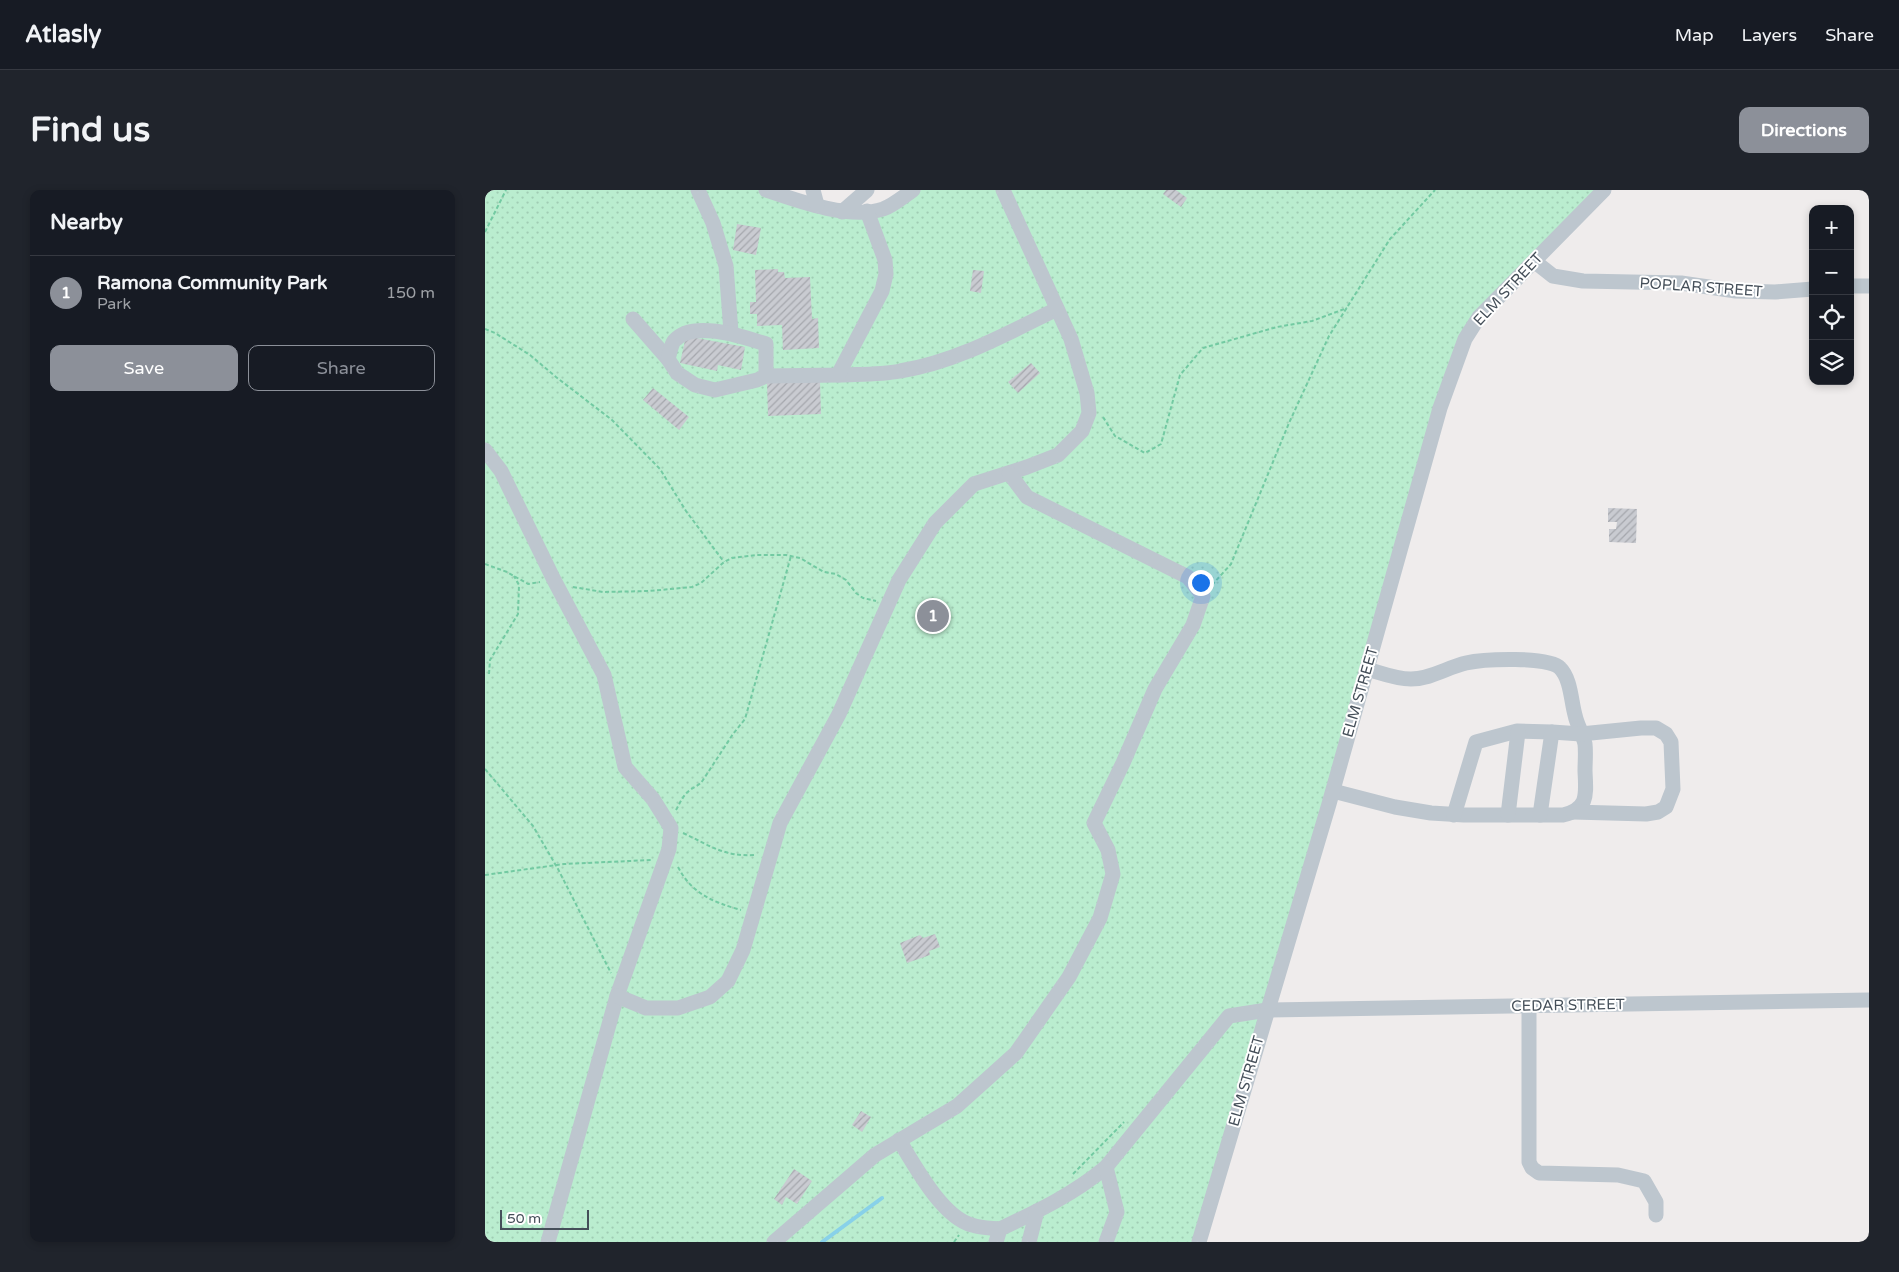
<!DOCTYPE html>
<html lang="en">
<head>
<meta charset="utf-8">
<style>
	body { margin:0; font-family:"Varela Round",sans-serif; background:#20242c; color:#f1f3f6 }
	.controls { position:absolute; right:15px; top:15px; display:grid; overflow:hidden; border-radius:10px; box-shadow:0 2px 8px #0003 }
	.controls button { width:45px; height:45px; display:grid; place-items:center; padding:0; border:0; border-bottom:1px solid #363941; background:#171b24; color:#f1f3f6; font:25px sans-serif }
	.scale { position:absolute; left:15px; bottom:12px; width:89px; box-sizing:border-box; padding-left:5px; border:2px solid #454f59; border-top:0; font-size:14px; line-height:18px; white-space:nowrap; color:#454f59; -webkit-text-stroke:4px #fff; paint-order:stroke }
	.you { position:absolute; left:715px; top:392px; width:18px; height:18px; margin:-12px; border:4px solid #fff; border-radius:50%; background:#1a73e8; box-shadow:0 0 0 8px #1a73e833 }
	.badge { display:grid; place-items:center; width:32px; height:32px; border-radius:50%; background:#8c9099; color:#fff; font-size:16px; font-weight:700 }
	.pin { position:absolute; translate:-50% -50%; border:2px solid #fff; box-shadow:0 1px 5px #0006 }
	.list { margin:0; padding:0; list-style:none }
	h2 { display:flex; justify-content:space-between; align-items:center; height:65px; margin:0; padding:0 20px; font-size:21px }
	h2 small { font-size:16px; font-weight:400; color:#9ea1a6 }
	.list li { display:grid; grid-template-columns:32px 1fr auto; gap:15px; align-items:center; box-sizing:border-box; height:75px; padding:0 20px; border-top:1px solid #363941 }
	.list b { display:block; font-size:19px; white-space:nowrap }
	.list p { margin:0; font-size:16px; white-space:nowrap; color:#9ea1a6 }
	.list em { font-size:16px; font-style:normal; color:#9ea1a6 }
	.actions { display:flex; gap:10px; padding:15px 20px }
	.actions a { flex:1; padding:11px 0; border:1px solid #8c9099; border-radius:10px; text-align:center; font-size:18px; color:#8c9099 }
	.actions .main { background:#8c9099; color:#fff }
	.icon { flex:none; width:28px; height:28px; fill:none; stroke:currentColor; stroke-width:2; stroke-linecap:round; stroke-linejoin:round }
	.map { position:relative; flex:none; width:1384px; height:1052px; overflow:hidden; border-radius:10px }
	header { display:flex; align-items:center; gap:30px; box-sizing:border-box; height:70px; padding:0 25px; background:#171b24; border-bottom:1px solid #363941 }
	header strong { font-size:24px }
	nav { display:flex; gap:28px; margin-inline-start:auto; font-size:18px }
	.intro { display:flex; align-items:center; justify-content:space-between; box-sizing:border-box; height:120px; padding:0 30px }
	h1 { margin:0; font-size:35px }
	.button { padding:12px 22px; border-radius:10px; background:#8c9099; color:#fff; font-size:18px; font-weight:700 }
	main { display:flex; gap:30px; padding:0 30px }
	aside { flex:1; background:#171b24; border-radius:10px; box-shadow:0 2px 8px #0003 }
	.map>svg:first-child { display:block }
	.park { fill:url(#park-dots) }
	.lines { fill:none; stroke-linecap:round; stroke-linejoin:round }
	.stream { stroke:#88d1e9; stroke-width:4 }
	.building { fill:url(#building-hatch) }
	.path { stroke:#73caa2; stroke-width:2; stroke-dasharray:4 2.5; stroke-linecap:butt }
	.minor { stroke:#bdc6ce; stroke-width:15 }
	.labels { text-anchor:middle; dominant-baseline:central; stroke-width:4; stroke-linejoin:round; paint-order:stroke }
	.street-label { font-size:15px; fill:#454f59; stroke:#fff }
</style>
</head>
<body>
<header>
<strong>Atlasly</strong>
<nav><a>Map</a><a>Layers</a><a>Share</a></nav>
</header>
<div class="intro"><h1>Find us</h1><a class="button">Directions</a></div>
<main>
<aside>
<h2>Nearby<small></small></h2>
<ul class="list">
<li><span class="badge">1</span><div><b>Ramona Community Park</b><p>Park</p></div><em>150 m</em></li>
</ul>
<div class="actions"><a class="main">Save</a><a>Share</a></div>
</aside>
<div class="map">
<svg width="1384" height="1052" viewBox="0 0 1384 1052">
	<defs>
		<pattern id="park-dots" width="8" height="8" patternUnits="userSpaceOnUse" patternTransform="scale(1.25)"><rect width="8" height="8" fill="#baedcf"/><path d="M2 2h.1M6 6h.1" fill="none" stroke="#a1cdb4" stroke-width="1.8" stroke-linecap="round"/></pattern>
		<pattern id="building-hatch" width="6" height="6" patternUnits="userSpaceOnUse" patternTransform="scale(1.25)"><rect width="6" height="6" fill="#c9cbd1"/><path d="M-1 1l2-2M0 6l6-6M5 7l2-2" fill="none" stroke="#a5a7ad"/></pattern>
	</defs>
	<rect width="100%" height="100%" fill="#efecec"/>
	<!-- park -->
	<polygon class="park" points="0,0 283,0 387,20 418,0 1117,0 980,149 714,1052 0,1052"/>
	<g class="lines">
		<!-- stream -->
		<polyline class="stream" points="337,1052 397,1008"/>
	</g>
	<!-- building -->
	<g class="building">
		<polygon points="681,0 691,0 702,8 696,17 678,4"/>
		<polygon points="252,34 276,38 271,65 248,60"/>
		<polygon points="293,79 293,82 299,82 300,88 325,87 327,129 333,128 334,158 298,160 297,135 272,136 272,124 265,124 265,112 271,112 270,80"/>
		<polygon points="488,80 499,81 496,103 485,101"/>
		<polygon points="201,146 260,157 256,180 233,175 232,181 195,173"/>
		<polygon points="546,173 555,183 533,203 523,192"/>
		<polygon points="335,191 336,224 283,226 282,193"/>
		<polygon points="168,198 204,227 194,240 158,210"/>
		<polygon points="1123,318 1152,319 1151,353 1124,352 1124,339 1131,339 1132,332 1123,332"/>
		<polygon points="450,744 455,757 444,761 445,765 422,773 415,753 435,745 438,748"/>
		<polygon points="376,921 386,927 377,942 367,935"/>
		<polygon points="309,979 327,991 312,1014 301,1007 297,1015 289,1009"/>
	</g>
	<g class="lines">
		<!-- path -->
		<g class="path">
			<polyline points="0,42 21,0"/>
			<polyline points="0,139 10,143 45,165 71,187 127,230 175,279 201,321 239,372"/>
			<polyline points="618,227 630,246 660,263 676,254 695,185 718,158 792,137 827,131 862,118"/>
			<polyline points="0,374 22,382 43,394 55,392"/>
			<polyline points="727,395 746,374 804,233 844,146 905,49 950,0"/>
			<polyline points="88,397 118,402 164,401 207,397 216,393 239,372 247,368 272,365 301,365 315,368 339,382 351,384 361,390 371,403 378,408 391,411"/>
			<polyline points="4,484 5,470 33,424 34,395 29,386"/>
			<polyline points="0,579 48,636 73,679 126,783"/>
			<path d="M191 620C195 613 198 605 205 600 210 596 214 596 218 590L248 544 260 529 306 366"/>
			<path d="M198 643C226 656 239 667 271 665"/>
			<path d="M193 677C207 704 228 712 256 720"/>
			<polyline points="0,685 79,674 166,670"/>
			<polyline points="588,984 639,932"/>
			<polyline points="469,1052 474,1045"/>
		</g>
		<!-- minor -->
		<g class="minor">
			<polyline points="213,0 228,33 241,76 246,142"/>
			<path d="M281 0C313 11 365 30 398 19 409 15 419 6 428 0"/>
			<polyline points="328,0 332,15"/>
			<polyline points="357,22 382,0"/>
			<polyline points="1049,71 1068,86 1098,91 1196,93 1251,101 1290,102 1328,99"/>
			<polyline points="1365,96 1384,96"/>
			<polyline points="148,129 183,169"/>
			<path d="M353 185C373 184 395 185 415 181 471 172 521 144 572 119"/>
			<path d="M281 186 272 190 230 200 210 195 192 183 183 169C185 163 186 155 189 151 207 129 259 147 281 154V186L353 185 397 101 401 84 400 70 382 21"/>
			<polyline points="0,260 16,281 68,388 119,485 140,577 168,609 186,638 184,659 132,806 63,1052"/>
			<path d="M848 601 910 617 946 623 979 625H1078C1104 619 1101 604 1100 581 1100 572 1101 563 1100 554 1098 544 1092 535 1090 525 1086 511 1086 489 1075 478 1064 466 998 469 981 473 963 477 946 489 926 489 911 489 896 483 882 479"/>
			<polyline points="969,625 991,552 1032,541 1067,542"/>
			<polyline points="1023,625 1033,542"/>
			<polyline points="1055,625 1067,542 1096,544 1156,538 1171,538 1181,544 1186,552 1188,599 1181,617 1173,622 1161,624 1088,622"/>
			<polyline points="132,806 161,818 193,818 225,807 243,791 258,760 295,633 354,524 414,390 450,333 489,294 542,277 573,265 597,241 604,223 602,203 586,149 518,0"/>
			<polyline points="1044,816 1044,972 1047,978 1054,983 1133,985 1159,991 1171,1012 1171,1025"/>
			<path d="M414 950C430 976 457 1027 487 1035 496 1038 506 1038 515 1039"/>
			<polyline points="289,1052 390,965 472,916 531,863 584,787 615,728 628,684 623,660 609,633 638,573 670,499 708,435 718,406 703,387 542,307 524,283"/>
			<path d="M511 1052 515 1039C553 1021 589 1004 621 977L744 826 782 820 1384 810"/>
			<polyline points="544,1052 552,1021"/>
			<polyline points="621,1052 632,1022 621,977"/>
			<polyline points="714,1052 844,614 955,218 980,149 994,127 1119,0"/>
		</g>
	</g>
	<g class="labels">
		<!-- street labels -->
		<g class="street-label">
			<text transform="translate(1216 97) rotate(4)">POPLAR STREET</text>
			<text transform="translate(1023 99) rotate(-47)">ELM STREET</text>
			<text transform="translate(875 502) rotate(-74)">ELM STREET</text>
			<text transform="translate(1083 815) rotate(-1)">CEDAR STREET</text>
			<text transform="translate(761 891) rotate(-74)">ELM STREET</text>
		</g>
	</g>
</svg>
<div class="controls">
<button>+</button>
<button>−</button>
<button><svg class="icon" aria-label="locate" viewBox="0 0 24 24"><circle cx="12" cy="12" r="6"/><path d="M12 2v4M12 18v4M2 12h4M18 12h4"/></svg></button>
<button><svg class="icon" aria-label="layers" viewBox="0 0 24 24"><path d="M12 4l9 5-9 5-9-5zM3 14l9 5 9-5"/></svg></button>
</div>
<div class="scale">50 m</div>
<div class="you"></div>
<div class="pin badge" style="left:448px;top:426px">1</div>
</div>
</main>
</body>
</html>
